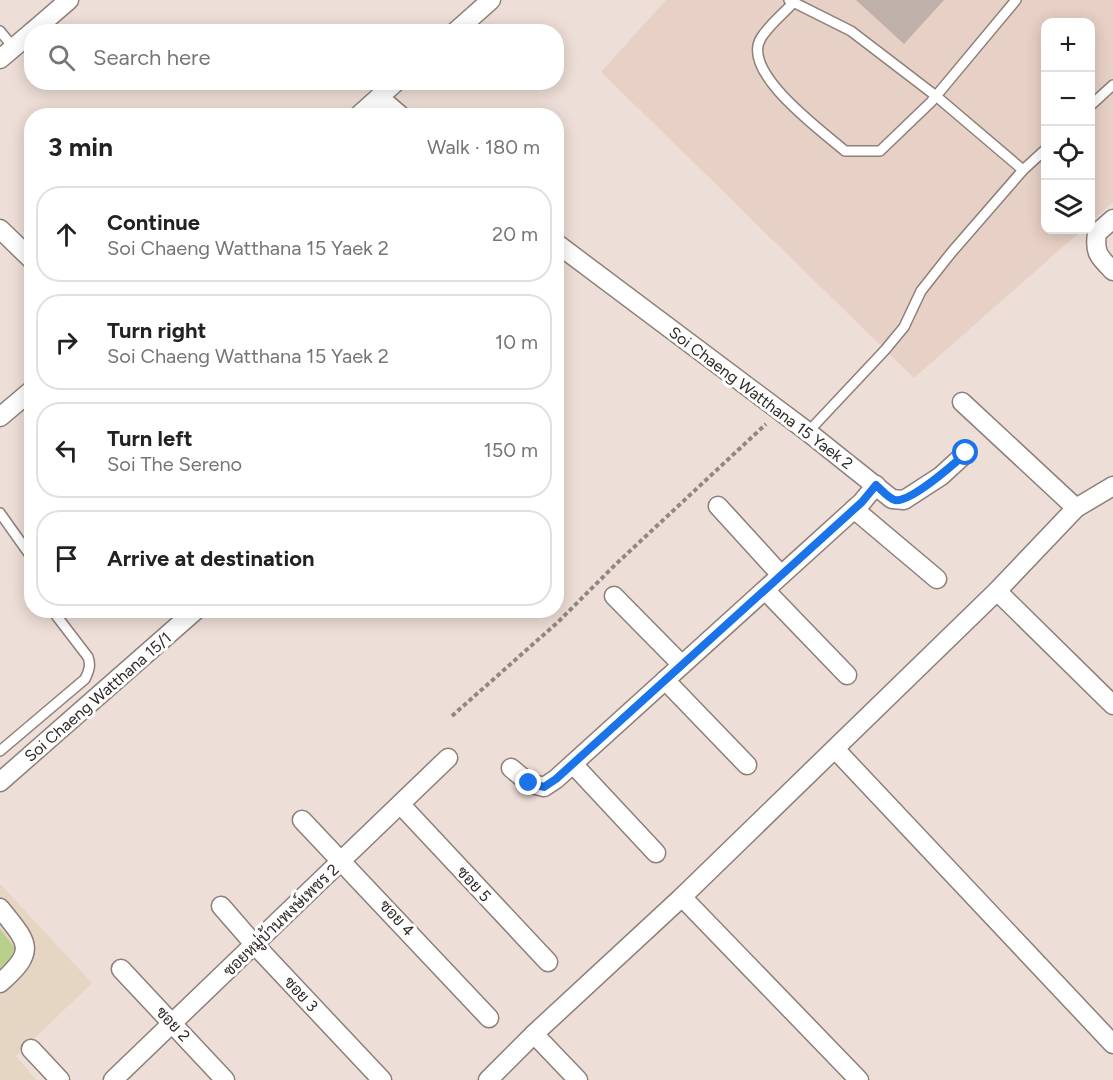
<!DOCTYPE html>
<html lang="en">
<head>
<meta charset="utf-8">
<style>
	body { margin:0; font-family:Figtree,Sarabun,sans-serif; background:#f6f6f6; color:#222 }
	.controls { position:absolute; right:18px; top:18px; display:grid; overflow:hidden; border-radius:12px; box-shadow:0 3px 15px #0003 }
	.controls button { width:54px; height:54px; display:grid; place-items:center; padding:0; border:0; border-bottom:2px solid #e0e0e0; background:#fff; color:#222; font:30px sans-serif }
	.stop { position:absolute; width:18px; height:18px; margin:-14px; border:4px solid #1a73e8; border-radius:50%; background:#fff }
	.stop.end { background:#1a73e8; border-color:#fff; box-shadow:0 2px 6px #0008 }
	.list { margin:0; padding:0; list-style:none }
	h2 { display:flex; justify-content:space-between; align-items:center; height:78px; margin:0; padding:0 24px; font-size:26px }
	h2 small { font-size:20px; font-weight:400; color:#767676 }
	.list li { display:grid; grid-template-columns:39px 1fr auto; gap:18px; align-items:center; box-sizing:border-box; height:96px; margin:0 12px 12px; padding:0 12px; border:2px solid #e0e0e0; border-radius:24px }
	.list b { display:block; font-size:22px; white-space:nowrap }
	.list p { margin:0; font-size:20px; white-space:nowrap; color:#767676 }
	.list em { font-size:20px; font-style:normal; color:#767676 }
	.icon { flex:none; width:33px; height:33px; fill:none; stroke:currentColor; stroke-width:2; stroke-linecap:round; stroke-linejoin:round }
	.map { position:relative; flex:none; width:1113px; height:1080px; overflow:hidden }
	.search { position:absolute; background:#fff; box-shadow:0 3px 15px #0003; left:24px; top:24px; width:540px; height:66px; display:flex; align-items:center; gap:15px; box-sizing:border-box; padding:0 21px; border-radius:24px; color:#767676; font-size:22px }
	.panel { position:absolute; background:#fff; box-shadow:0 3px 15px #0003; left:24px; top:108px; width:540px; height:510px; border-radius:24px }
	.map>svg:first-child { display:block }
	.commercial { fill:#e4d6c3 }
	.built { fill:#e7d0c6 }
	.green { fill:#b7d08c }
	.building { fill:#bfb1aa }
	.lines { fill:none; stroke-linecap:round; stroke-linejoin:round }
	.lane-casing { stroke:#8d7f79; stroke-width:12 }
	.street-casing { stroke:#8d7f79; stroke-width:21 }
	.path { stroke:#928883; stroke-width:4; stroke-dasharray:4.5 3; stroke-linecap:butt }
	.lane { stroke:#fff; stroke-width:9 }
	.street { stroke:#fff; stroke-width:18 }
	.route { stroke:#1a73e8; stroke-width:8 }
	.labels { text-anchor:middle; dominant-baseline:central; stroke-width:6; stroke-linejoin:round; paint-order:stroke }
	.street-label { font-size:16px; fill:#302a28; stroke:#fff }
</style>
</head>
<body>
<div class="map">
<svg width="1113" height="1080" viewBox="0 0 1113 1080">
	<rect width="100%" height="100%" fill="#edded7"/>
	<!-- commercial -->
	<polygon class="commercial" points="0,884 92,983 16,1056 36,1080 0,1080"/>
	<!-- built -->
	<polygon class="built" points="666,0 1113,0 1113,202 1091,222 1090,22 1046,22 1046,230 1082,230 914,378 601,72"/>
	<!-- green -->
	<polygon class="green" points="0,929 15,948 8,961 0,968"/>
	<!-- building -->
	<polygon class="building" points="856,0 944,0 904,44"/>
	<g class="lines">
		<defs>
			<g id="lane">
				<polyline points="789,0 851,31 936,96 1023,170"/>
				<path d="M793 3C783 14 769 25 761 38 740 72 822 131 845 151H880L931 102 1016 0"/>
				<polyline points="0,31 13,47"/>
				<polyline points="1090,106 1113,85"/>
				<polyline points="808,432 885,350 904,327 921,291 951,253 1023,170 1046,149"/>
				<polyline points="0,513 32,558"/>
				<path d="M0 751 85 679C89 671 91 665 88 657L52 610"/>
			</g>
			<g id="street">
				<polyline points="32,32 69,0"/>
				<polyline points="455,32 491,0"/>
				<polyline points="0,59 32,32"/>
				<polyline points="379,97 401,116"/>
				<polyline points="358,116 396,82"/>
				<path d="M1113 219 1097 233C1094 253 1099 257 1113 271"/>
				<polyline points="0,229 32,260"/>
				<polyline points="556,243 808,432 892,499 904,500 941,476 966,453"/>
				<polyline points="962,402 1076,508"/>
				<polyline points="0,417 32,390"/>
				<polyline points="718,506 781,575"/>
				<polyline points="854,509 937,579"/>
				<polyline points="765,590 847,675"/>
				<polyline points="997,591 1113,705"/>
				<polyline points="614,596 682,665"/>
				<polyline points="665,680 747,765"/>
				<polyline points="835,749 1113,1044"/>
				<polyline points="573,764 656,853"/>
				<polyline points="511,768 529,783 544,787 556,779 862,502 876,485"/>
				<polyline points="0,782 196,610"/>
				<polyline points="401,805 548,962"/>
				<polyline points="302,820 489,1018"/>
				<polyline points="682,897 859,1080"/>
				<polyline points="221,906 255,945 382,1080"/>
				<path d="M0 908C28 943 38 950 0 983"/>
				<polyline points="121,969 225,1080"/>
				<polyline points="534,1034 578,1080"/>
				<polyline points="31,1049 60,1080"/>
				<polyline points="113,1080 448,758"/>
				<polyline points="488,1080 534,1034 682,897 997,591 1076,508 1113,486"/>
			</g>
		</defs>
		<!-- lane casing -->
		<use href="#lane" class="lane-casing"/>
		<!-- street casing -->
		<use href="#street" class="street-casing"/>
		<!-- path -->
		<polyline class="path" points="452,716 558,622 616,564 766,424"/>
		<!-- lane -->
		<use href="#lane" class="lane"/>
		<!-- street -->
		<use href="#street" class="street"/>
	</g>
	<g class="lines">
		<!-- route -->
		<path class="route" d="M529 783 544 787 556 779 862 502 876 485C882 490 888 498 895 500 910 503 954 464 966 453"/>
	</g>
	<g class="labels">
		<!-- street labels -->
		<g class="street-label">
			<text transform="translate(761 398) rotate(37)">Soi Chaeng Watthana 15 Yaek 2</text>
			<text transform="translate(98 697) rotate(-41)">Soi Chaeng Watthana 15/1</text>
			<text transform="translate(474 884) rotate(47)">ซอย 5</text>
			<text transform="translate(397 918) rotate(47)">ซอย 4</text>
			<text transform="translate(281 920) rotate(-44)">ซอยหมู่บ้านพงษ์เพชร 2</text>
			<text transform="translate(301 994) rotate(47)">ซอย 3</text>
			<text transform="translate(173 1024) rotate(47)">ซอย 2</text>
		</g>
	</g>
</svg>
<div class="controls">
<button>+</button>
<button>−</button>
<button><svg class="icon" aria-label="locate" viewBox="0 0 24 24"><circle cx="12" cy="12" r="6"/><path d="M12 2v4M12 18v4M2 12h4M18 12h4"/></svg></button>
<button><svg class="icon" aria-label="layers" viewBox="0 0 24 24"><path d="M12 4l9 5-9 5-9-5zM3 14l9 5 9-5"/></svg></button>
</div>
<div class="stop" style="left:966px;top:453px"></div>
<div class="stop end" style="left:529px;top:783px"></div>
<div class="search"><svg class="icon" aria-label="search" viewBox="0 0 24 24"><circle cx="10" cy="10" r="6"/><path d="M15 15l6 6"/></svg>Search here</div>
<section class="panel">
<h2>3 min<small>Walk · 180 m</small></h2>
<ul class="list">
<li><svg class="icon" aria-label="ahead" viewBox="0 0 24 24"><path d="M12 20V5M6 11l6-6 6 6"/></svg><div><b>Continue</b><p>Soi Chaeng Watthana 15 Yaek 2</p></div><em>20 m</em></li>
<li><svg class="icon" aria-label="right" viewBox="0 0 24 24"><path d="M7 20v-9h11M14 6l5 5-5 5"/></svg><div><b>Turn right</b><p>Soi Chaeng Watthana 15 Yaek 2</p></div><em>10 m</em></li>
<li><svg class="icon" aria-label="left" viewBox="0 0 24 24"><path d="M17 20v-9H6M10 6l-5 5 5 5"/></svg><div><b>Turn left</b><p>Soi The Sereno</p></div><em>150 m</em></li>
<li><svg class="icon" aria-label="arrive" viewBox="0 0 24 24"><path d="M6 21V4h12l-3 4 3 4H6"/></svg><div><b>Arrive at destination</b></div></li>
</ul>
</section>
</div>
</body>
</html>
